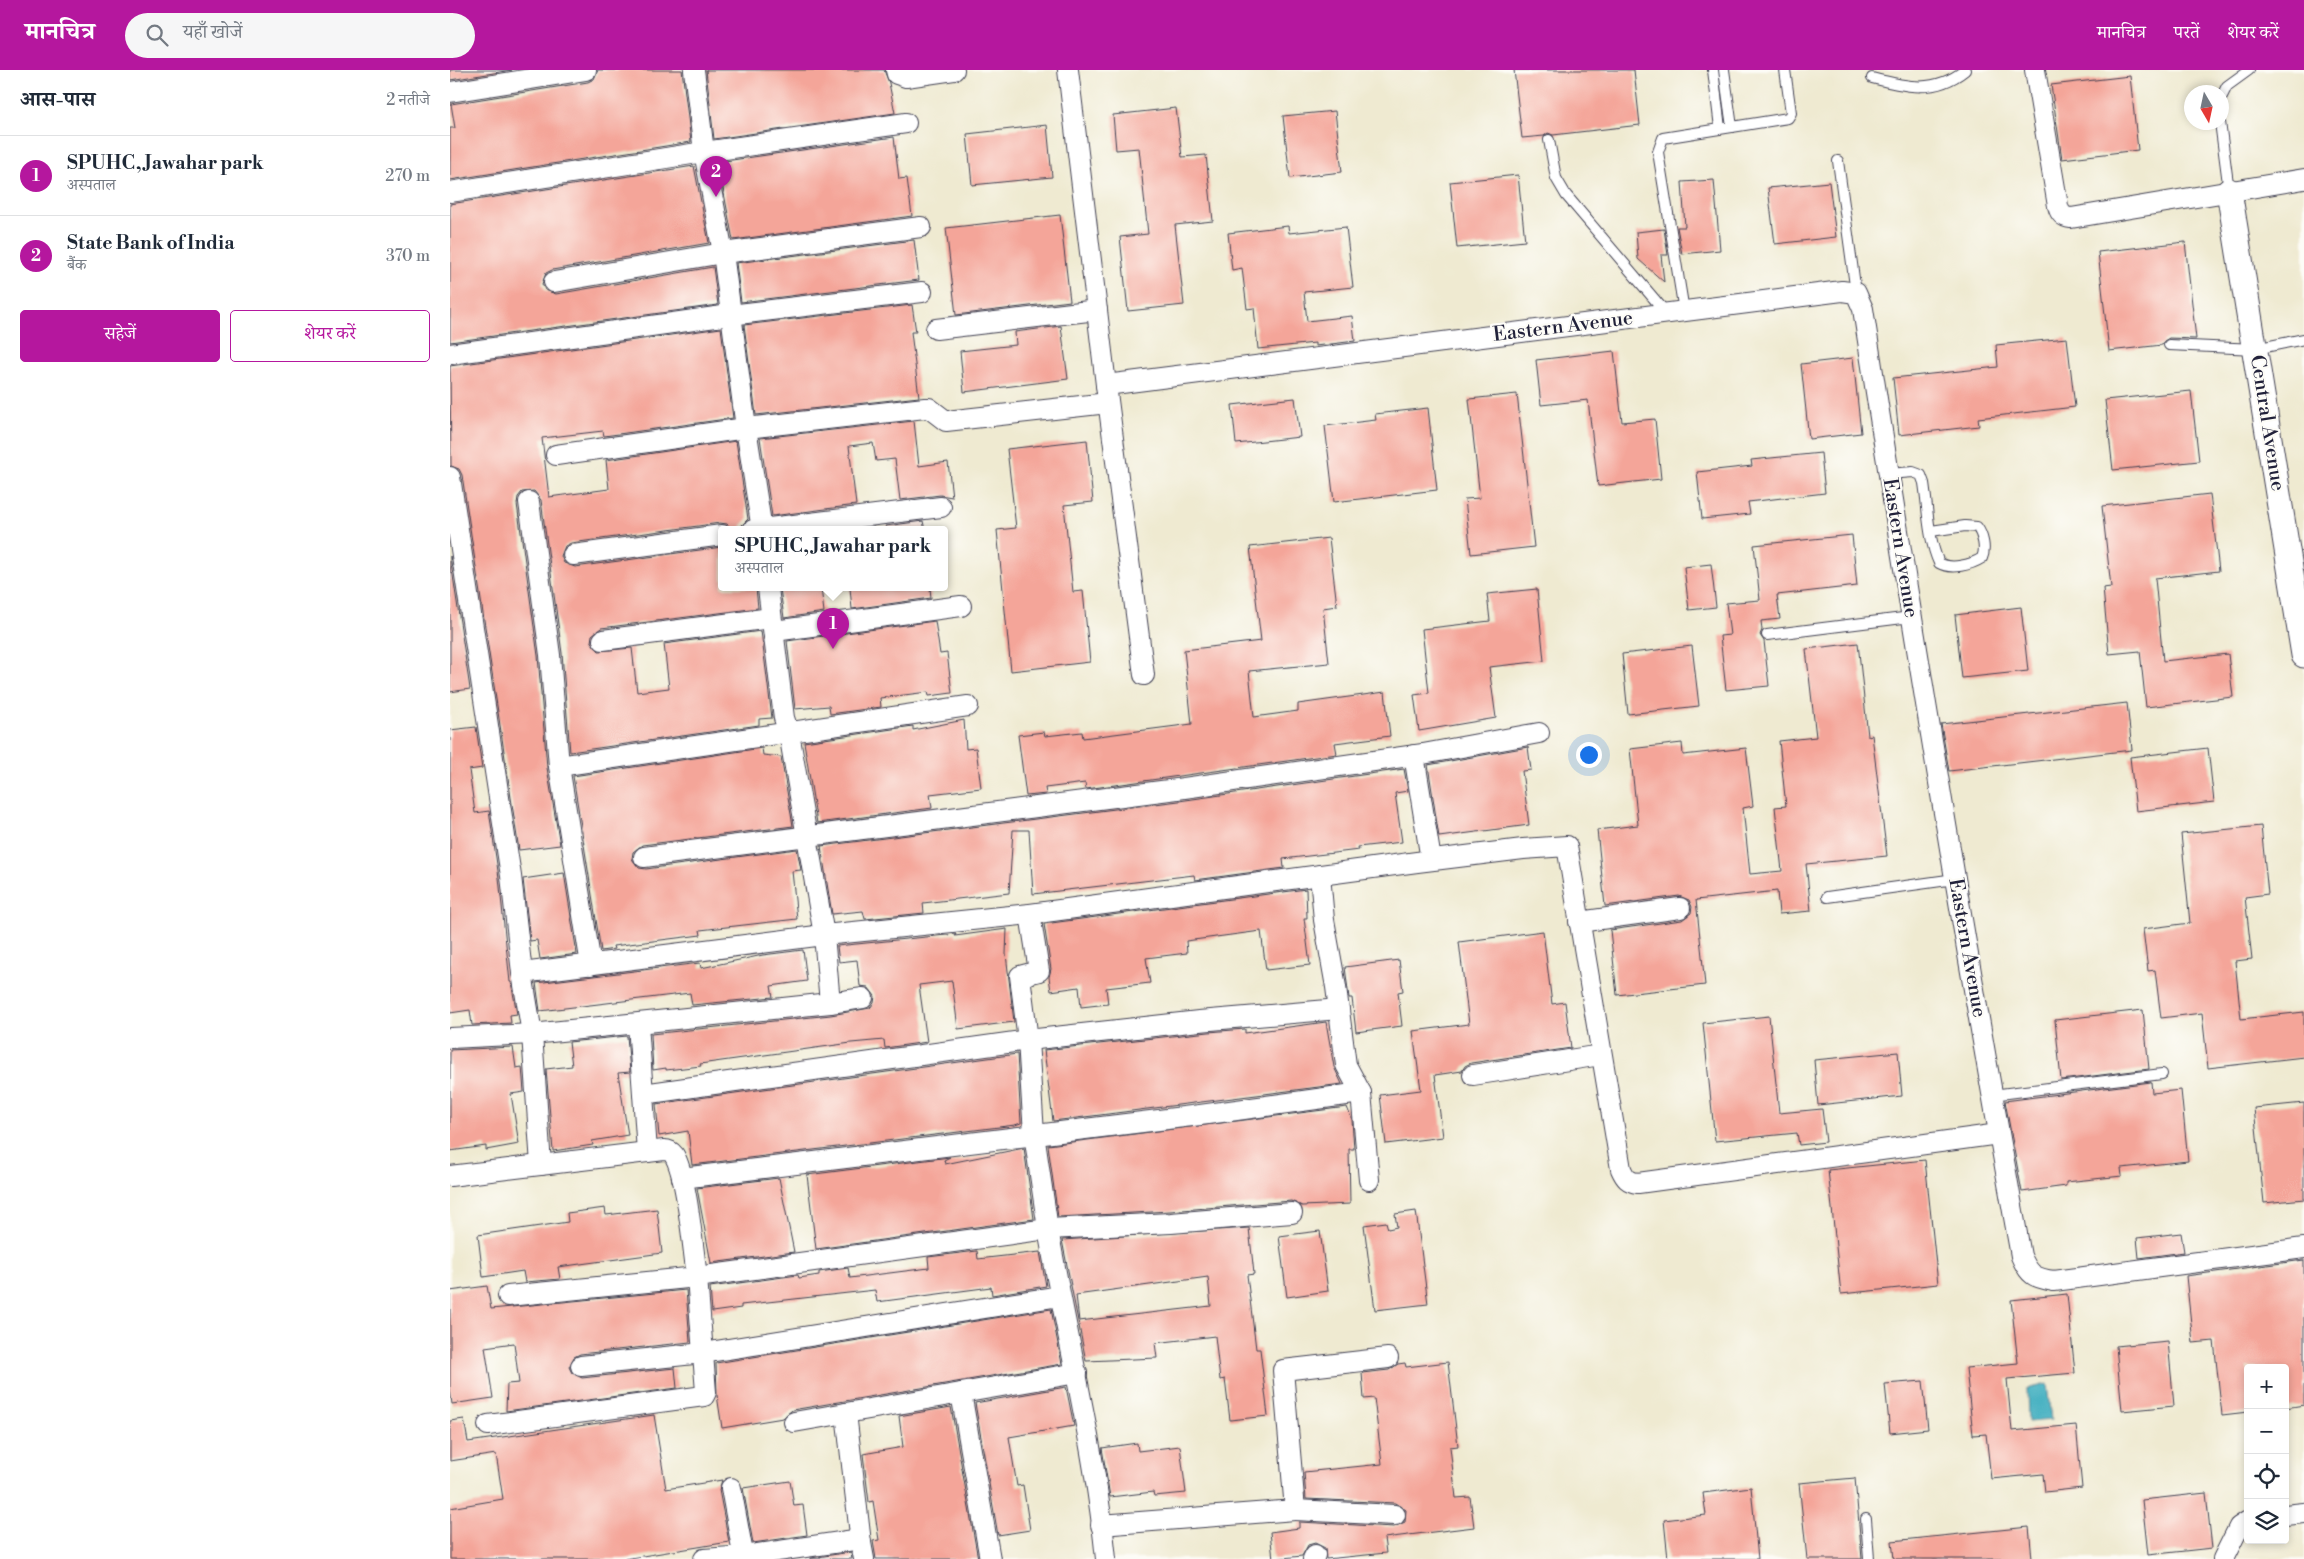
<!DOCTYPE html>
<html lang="hi">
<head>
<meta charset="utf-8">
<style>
	body { margin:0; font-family:"Libre Bodoni","Noto Serif Devanagari",serif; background:#f6f6f7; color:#1f2937 }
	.controls { position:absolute; right:15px; bottom:15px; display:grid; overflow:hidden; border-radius:5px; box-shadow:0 2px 8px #0003 }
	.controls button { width:45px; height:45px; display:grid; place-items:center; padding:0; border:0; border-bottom:1px solid #e0e1e3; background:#fff; color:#1f2937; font:25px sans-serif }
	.compass { position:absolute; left:1734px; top:15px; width:45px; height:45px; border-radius:50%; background:#fff; box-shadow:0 2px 8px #0003; rotate:171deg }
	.you { position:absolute; left:1138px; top:684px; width:18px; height:18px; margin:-12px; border:4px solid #fff; border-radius:50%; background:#1a73e8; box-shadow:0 0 0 8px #1a73e833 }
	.badge { display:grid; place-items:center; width:32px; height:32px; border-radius:50%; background:#b5179e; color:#fff; font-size:16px; font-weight:700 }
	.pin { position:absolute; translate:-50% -41px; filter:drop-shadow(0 1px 2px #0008) }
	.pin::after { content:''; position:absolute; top:26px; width:18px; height:15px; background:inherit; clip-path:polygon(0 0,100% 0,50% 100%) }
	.popup { position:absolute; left:268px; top:456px; width:230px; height:65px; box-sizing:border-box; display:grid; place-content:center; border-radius:5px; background:#fff; filter:drop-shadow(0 1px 4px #0005); font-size:16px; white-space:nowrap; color:#747a83 }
	.popup b { font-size:19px; color:#1f2937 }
	.popup::after { content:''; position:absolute; left:50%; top:100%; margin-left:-10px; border:10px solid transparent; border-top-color:#fff }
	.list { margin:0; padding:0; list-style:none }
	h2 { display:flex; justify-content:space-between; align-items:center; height:65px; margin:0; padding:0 20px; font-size:21px }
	h2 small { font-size:16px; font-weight:400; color:#747a83 }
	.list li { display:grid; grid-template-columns:32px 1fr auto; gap:15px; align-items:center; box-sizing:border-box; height:80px; padding:0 20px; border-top:1px solid #e0e1e3 }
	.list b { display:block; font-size:19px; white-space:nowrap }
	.list p { margin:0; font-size:16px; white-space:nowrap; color:#747a83 }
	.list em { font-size:16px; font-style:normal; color:#747a83 }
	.actions { display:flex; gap:10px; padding:15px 20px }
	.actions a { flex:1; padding:11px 0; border:1px solid #b5179e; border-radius:5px; text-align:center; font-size:18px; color:#b5179e }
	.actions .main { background:#b5179e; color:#fff }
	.icon { flex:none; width:28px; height:28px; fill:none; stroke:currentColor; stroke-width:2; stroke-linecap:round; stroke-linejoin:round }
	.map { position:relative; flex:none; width:1854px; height:1489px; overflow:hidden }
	header { display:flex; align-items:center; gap:30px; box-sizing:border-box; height:70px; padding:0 25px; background:#b5179e; color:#fff }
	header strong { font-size:24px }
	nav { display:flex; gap:28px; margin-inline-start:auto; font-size:18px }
	.search { width:350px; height:45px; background:#f6f6f7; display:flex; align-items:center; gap:12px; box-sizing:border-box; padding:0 18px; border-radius:28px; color:#747a83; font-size:19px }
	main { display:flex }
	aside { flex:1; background:#fff }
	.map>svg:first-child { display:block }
	.water { fill:#44b0c1; stroke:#33697e }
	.building { fill:#f4a599; fill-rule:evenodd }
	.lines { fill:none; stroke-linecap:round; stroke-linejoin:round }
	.service-casing { stroke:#414052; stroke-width:12 }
	.minor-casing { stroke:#414052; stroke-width:22 }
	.tertiary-casing { stroke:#414052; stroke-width:27 }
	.service { stroke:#fff; stroke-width:10 }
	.minor { stroke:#fff; stroke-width:20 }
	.tertiary { stroke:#fff; stroke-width:25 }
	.labels { text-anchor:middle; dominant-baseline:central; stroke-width:4.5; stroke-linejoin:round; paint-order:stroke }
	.street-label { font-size:20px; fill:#22223b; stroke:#fdfcf7 }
</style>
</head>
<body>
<header>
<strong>मानचित्र</strong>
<div class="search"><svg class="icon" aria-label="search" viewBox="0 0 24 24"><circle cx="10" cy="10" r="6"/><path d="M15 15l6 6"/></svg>यहाँ खोजें</div>
<nav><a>मानचित्र</a><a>परतें</a><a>शेयर करें</a></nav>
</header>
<main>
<aside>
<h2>आस-पास<small>2 नतीजे</small></h2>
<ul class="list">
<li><span class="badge">1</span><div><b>SPUHC, Jawahar park</b><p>अस्पताल</p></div><em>270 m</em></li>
<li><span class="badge">2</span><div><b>State Bank of India</b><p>बैंक</p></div><em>370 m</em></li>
</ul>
<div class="actions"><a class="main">सहेजें</a><a>शेयर करें</a></div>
</aside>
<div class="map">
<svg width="1854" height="1489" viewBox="0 0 1854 1489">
	<rect width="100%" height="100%" fill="#fdfcf7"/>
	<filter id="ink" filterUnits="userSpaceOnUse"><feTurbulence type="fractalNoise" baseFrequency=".02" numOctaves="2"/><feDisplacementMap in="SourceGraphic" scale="10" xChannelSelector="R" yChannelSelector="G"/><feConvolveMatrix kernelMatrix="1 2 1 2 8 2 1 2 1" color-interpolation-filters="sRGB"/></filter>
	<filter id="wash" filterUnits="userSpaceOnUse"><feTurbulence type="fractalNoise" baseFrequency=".0096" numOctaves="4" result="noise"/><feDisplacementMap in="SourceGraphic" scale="20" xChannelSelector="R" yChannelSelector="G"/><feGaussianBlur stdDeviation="1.12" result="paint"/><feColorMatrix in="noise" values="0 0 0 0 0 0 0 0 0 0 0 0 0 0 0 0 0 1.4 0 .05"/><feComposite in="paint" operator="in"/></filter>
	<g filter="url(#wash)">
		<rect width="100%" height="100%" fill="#efead1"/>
		<!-- water -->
		<polygon class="water" points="1597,1314 1601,1350 1578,1352 1577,1319"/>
		<g id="blocks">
			<!-- building -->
			<g class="building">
				<polygon points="0,0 62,0 0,10"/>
				<polygon points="148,0 232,0 241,72 0,110 0,58 5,58 1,34 138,12 144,9"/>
				<polygon points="256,0 434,0 439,13 445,43 264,69"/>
				<polygon points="1064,0 1184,0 1190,55 1103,65 1098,63 1094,66 1072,68"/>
				<polygon points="1680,6 1688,80 1612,89 1601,15"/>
				<polygon points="726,38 732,87 756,85 763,151 725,155 734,235 678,241 670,167 698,164 689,78 666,80 663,45"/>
				<polygon points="885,41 892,102 840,108 833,46"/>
				<polygon points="597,55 602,107 522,115 517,64"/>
				<polygon points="444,67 449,109 457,108 462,146 283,170 268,92"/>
				<polygon points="244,96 259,173 102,200 96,203 92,214 95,220 106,224 263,197 268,235 0,272 0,134"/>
				<polygon points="1068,105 1075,171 1007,178 1000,112"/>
				<polygon points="1264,110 1270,180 1232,184 1227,157 1235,157 1232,112"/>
				<polygon points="1379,112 1386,167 1325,174 1318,118"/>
				<polygon points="610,145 620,231 506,245 496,158"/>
				<polygon points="838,156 839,163 896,157 903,217 854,222 857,251 902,246 905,271 865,276 865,273 808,279 804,238 797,239 792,198 782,200 778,163"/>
				<polygon points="1214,159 1218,185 1211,185 1214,212 1188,189 1186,162"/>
				<polygon points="464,170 469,210 291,232 286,193"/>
				<polygon points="1735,172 1746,269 1719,268 1714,271 1712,275 1659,281 1648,182"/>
				<polygon points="462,235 466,262 461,262 469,327 306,345 294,255"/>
				<polygon points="611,256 618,309 514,322 510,281 566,275 565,262"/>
				<polygon points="271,258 283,348 154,366 153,361 92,368 99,427 159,419 156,390 286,371 298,449 292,455 291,460 283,460 277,454 270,453 121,473 115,476 111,486 114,493 125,497 272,477 272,518 306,518 308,538 151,558 142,565 141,572 149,581 182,578 187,622 219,618 214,574 311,561 322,648 309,649 309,655 120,682 112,583 91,430 84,421 72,422 68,427 67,434 88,586 97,698 110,775 69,780 12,405 9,399 1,396 0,296"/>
				<polygon points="1617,268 1625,337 1528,348 1529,356 1449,365 1443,308 1548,297 1546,275"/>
				<polygon points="1164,281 1172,352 1205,349 1211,409 1148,416 1138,330 1091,335 1086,290"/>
				<polygon points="1403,288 1411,363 1359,369 1351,294"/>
				<polygon points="1741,321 1749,391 1663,400 1655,330"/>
				<polygon points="1067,324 1084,477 1021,484 1015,429 1030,428 1019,329"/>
				<polygon points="845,328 850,367 786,374 782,335"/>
				<polygon points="978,338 987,420 884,432 875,356 926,350 925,344"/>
				<polygon points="464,351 469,396 498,392 502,427 490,425 450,430 445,389 426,391 423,373 399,376 406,435 322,446 310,368"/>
				<polygon points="637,370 643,432 614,435 623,522 633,521 640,592 561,601 547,460 566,458 557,379"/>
				<polygon points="1371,383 1375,423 1298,432 1300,444 1252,449 1247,402 1302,396 1301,390"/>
				<polygon points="1760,424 1769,501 1705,508 1713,591 1778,584 1783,627 1696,637 1690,581 1659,584 1653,518 1661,517 1652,436"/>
				<polygon points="473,451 475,460 436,460 436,456"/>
				<polygon points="1402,465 1407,516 1327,525 1330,549 1311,551 1312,560 1310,565 1314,571 1319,616 1276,620 1270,566 1280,565 1276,533 1310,530 1304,475"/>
				<polygon points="879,468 887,536 873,538 879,593 799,601 804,647 848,641 848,634 935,622 940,666 885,673 887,684 636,719 635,713 595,718 596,724 576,726 568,665 594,662 595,666 632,662 633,668 742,654 734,580 811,571 800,477"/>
				<polygon points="0,486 20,619 0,622"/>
				<polygon points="1261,494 1266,537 1239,540 1234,497"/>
				<polygon points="330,518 371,518 374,542 334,548"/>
				<polygon points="400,518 480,518 481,528 402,539"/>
				<polygon points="1087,519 1094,591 1039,597 1046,648 969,661 964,625 979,623 972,559 1040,551 1037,524"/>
				<polygon points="1571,537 1578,601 1512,608 1505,545"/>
				<polygon points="485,551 490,584 497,583 502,623 479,626 478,622 430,628 431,637 380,644 379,636 345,639 337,571"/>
				<polygon points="1408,573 1418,666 1422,665 1437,786 1356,794 1361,841 1329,844 1327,821 1246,830 1255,915 1167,925 1160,860 1232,850 1241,843 1242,837 1239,830 1229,826 1155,836 1147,760 1188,755 1180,679 1232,673 1233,685 1296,678 1303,736 1293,738 1300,804 1332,801 1325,737 1336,736 1329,671 1366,667 1356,579"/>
				<polygon points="1242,576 1249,636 1178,644 1172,584"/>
				<polygon points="1677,633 1682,680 1499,701 1491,654"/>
				<polygon points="514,650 516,679 526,678 531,718 480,724 482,738 367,753 354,672 463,656 463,660"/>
				<polygon points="26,657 32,698 19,700 25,743 39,741 49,808 60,912 61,912 67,944 60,945 61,953 22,955 20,940 0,943 0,660"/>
				<polygon points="1078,677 1081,700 1072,701 1079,755 989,767 978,695"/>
				<polygon points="312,678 313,685 331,687 343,756 192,775 183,782 182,789 189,798 196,799 347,779 351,800 342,801 347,849 250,860 251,865 163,876 164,879 151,881 123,706"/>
				<polygon points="1758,678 1764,732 1686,741 1680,687"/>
				<polygon points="954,699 958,721 945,723 952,772 908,777 909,780 833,789 834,798 745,810 744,805 583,824 579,760 563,760 559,823 473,833 474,843 415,849 413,841 382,844 371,776 729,731"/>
				<polygon points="1811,756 1818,824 1795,827 1802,889 1785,891 1791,949 1854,942 1854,987 1758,998 1752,943 1711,948 1705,900 1698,901 1693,859 1740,853 1731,764"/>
				<polygon points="114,803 127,884 90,889 87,870 80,871 73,809"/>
				<polygon points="856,819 857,848 854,848 860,895 816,900 811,861 736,871 737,883 696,888 700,913 656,918 658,934 631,937 629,917 601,921 599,907 601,899 594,854"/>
				<polygon points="557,859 556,884 564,952 508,959 502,911 469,915 477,972 435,978 434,970 401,973 250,994 251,996 216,1000 216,998 203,1000 201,964 381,945 420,938 424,933 425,926 418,917 410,916 407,890 389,892 387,876 506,864 505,866"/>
				<polygon points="1093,861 1102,934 1115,932 1121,978 1021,993 1015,996 1012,1001 985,1005 993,1067 936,1074 930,1025 971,1020 963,961 1019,954 1009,872"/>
				<polygon points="353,880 357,911 321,916 323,927 242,935 240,923 90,941 86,913 250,893 251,898 313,885"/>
				<polygon points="949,890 953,921 948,922 952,956 906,962 902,928 899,928 895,897"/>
				<polygon points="1693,940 1699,999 1611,1010 1605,950"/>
				<polygon points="1319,946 1329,1043 1372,1039 1376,1072 1349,1075 1347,1063 1265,1071 1253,953"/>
				<polygon points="876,952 884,997 892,1014 603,1051 594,980 759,962 795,959 795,963"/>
				<polygon points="177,966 180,1002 168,1003 178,1065 142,1071 143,1075 103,1081 96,999 122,996 119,972"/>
				<polygon points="63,977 66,998 72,997 74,1022 61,1024 69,1074 36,1080 36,1076 0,1081 0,980"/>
				<polygon points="1448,982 1452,1026 1368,1035 1364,990"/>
				<polygon points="567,984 571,1053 565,1055 242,1095 238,1061 209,1066 206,1034"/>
				<polygon points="1701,1012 1702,1023 1731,1020 1738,1091 1671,1098 1672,1106 1616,1112 1616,1116 1572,1122 1555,1031"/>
				<polygon points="1854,1033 1854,1129 1814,1133 1804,1038"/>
				<polygon points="897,1037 902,1050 904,1079 899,1079 900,1134 852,1136 841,1131 720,1141 608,1147 598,1075"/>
				<polygon points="574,1078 584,1149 366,1179 357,1105 500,1087 494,1090 495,1094"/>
				<polygon points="1475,1090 1488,1214 1391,1224 1378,1100"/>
				<polygon points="329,1108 344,1182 261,1193 247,1118"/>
				<polygon points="155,1138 156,1145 207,1139 212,1183 108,1197 110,1209 75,1212 73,1201 33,1207 28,1165 118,1152 117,1143"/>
				<polygon points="966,1141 978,1234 925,1240 914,1155 936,1152 938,1159 947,1157 945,1144"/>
				<path d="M799 1158 804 1204 797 1205 806 1279H810L818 1346 780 1350 775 1309 770 1310 765 1266 705 1273 707 1288 636 1291 612 1170ZM758 1207 761 1236 629 1251 626 1225Z"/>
				<polygon points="870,1161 878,1221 837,1227 829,1166"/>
				<polygon points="1731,1163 1734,1182 1689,1188 1687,1168"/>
				<polygon points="527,1181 528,1189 590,1182 596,1216 542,1225 541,1217 427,1232 425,1220 291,1235 291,1238 262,1242 260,1217 348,1205 349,1208 369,1205 369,1202 398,1198 400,1208 479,1198 478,1187"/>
				<polygon points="1854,1190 1854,1335 1835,1338 1835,1298 1798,1298 1798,1342 1772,1345 1764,1271 1743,1273 1736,1206"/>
				<polygon points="37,1216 41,1239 236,1220 240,1272 130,1284 124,1287 119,1297 122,1303 132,1308 225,1298 227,1318 56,1341 57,1314 69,1313 64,1273 35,1277 43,1328 2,1334 0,1319 0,1221"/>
				<polygon points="1617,1224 1625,1303 1557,1309 1562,1361 1626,1355 1632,1418 1595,1422 1593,1404 1541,1409 1536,1364 1523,1365 1516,1298 1568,1293 1561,1230"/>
				<polygon points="601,1239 612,1294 342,1340 333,1348 272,1358 267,1325 266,1293"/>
				<polygon points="1718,1271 1724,1336 1672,1341 1666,1276"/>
				<polygon points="998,1292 1008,1376 1000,1377 1006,1428 1020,1427 1024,1457 934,1468 936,1483 876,1489 875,1478 865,1473 858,1475 852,1486 823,1489 820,1462 849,1458 849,1452 944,1457 955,1452 956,1440 946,1433 856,1429 854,1402 932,1394 924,1328 914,1329 912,1303 939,1300 948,1294 955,1293 956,1297"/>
				<polygon points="1473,1311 1478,1359 1440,1363 1435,1314"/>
				<polygon points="616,1317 624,1356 559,1367 567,1416 573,1415 580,1460 548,1465 525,1333"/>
				<polygon points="501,1337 528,1489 426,1489 423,1471 429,1470 423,1431 419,1432 413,1384 453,1377 449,1346"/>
				<polygon points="204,1345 216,1419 272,1410 269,1420 279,1472 174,1489 0,1489 0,1438 53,1429 46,1384 0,1391 0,1351 14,1349 18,1372"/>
				<polygon points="687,1373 688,1381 730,1376 736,1423 704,1426 703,1422 660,1427 652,1378"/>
				<polygon points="1405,1408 1412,1489 1357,1489 1349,1413"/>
				<polygon points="340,1411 344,1436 353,1435 357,1465 303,1473 293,1418"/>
				<polygon points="1301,1417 1308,1489 1218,1489 1214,1450 1256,1445 1253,1423"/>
				<polygon points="1756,1423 1762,1478 1698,1485 1692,1430"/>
				<polygon points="1579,1457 1582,1489 1444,1489 1442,1471"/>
				<polygon points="401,1482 402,1489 361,1489 361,1488"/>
			</g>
		</g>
	</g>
	<g filter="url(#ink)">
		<use href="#blocks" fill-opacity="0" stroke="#414052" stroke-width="1"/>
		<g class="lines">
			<defs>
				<g id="service">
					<polyline points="1263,0 1270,58"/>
					<polyline points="1274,0 1282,57"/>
					<path d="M1422 8C1457 17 1485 24 1515 0"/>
					<polyline points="1772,26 1777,16 1799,0"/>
					<polyline points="1770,52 1779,121"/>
					<polyline points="1099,70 1106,108 1116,125 1217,244"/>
					<polyline points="1388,91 1406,223"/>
					<polyline points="1234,241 1208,82 1213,68 1338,48 1341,43 1335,0"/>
					<polyline points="1719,275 1805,279 1854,269"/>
					<path d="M1439 404 1463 402 1471 405 1474 413C1478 439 1478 469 1489 493 1501 500 1521 495 1532 488 1536 479 1533 465 1527 457L1515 456 1481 461"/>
					<polyline points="1317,565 1461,547"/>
					<polyline points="1377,827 1505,809"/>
					<polyline points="1542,1025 1712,1004"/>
					<polyline points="1416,1449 1419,1489"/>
				</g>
				<g id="minor">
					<polyline points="244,0 254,82 273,183 296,358 312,460"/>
					<polyline points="446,0 447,4 456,7 504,0"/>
					<polyline points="618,0 656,315 694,605"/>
					<path d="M1585 0 1608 136C1610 144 1613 147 1621 148L1854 109"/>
					<polyline points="0,22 136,0"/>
					<polyline points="0,122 254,82 456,53"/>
					<polyline points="104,212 273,183 471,157"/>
					<polyline points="486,259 647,240"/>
					<polyline points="0,284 280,245 472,222"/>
					<path d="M656 315 1392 221 1406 223 1413 239C1462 555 1514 871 1571 1186 1579 1205 1584 1208 1604 1211L1854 1178"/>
					<polyline points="106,385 296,358 475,338 479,338 496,351 658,333"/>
					<polyline points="0,407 61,806 72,903"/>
					<polyline points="79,432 100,585 109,696 141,895"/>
					<polyline points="303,460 491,437"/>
					<polyline points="123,485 272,465"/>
					<polyline points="324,561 511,536"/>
					<polyline points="153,570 321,548"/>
					<polyline points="964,685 981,790"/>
					<polyline points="109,696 518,636"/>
					<polyline points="194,787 727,719 973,684 1089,663"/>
					<polyline points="870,805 874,850 886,917 896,995 911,1023 919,1110"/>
					<polyline points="580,844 589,901 570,906 578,970 749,951 889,939"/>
					<polyline points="1129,852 1230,838"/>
					<polyline points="380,933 413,928"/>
					<polyline points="188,954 193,1024"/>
					<polyline points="0,968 82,964 380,933 374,865 339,663 334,648 318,518"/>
					<polyline points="1023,1005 1151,985"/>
					<polyline points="197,1082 193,1024 578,970 584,1064 598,1159 721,1153 842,1143"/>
					<path d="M91 1095 82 964 72 903 374 865 580 844 967 792 1073 779 1117 776 1171 1099C1175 1108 1178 1112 1188 1113L1549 1064"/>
					<path d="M0 1106 214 1080C219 1080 221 1081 224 1085 237 1106 243 1179 247 1207L58 1226"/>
					<polyline points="232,1108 750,1045 911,1023"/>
					<polyline points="938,1288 833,1300 845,1440 945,1445"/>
					<polyline points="131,1296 253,1283 610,1226"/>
					<polyline points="511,1323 540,1489"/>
					<polyline points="396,1343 411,1473"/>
					<polyline points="344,1352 627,1303"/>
					<path d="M38 1355 254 1326 256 1322 247 1207 598 1159C617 1269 645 1378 656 1489"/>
					<polyline points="281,1418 294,1489"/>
					<polyline points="1835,1445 1854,1443"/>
					<polyline points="651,1455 845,1440"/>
					<polyline points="254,1489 294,1486 404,1470 411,1473 414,1489"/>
					<polyline points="863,1489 865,1485"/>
					<polyline points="1773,1489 1789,1457 1798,1451"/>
				</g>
				<polyline id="tertiary" points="1779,121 1854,585"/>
			</defs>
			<!-- service casing -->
			<use href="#service" class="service-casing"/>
			<!-- minor casing -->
			<use href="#minor" class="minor-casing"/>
			<!-- tertiary casing -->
			<use href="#tertiary" class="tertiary-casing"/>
			<!-- service -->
			<use href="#service" class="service"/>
			<!-- minor -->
			<use href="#minor" class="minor"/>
			<!-- tertiary -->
			<use href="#tertiary" class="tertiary"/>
		</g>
	</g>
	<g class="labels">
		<!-- street labels -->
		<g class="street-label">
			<text transform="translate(1113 257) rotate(-7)">Eastern Avenue</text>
			<text transform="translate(1817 353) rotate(81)">Central Avenue</text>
			<text transform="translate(1450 478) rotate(81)">Eastern Avenue</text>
			<text transform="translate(1517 878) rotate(80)">Eastern Avenue</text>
		</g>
	</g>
</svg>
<div class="controls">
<button>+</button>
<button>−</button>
<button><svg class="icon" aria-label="locate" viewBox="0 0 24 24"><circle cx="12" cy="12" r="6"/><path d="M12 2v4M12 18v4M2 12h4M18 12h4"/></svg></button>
<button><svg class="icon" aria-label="layers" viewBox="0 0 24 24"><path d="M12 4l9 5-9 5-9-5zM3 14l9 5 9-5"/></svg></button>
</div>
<svg class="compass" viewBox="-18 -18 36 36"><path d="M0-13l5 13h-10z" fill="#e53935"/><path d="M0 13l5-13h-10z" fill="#747a83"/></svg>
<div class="you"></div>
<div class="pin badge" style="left:383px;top:579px">1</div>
<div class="popup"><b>SPUHC, Jawahar park</b>अस्पताल</div>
<div class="pin badge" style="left:266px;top:127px">2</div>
</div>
</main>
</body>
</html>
